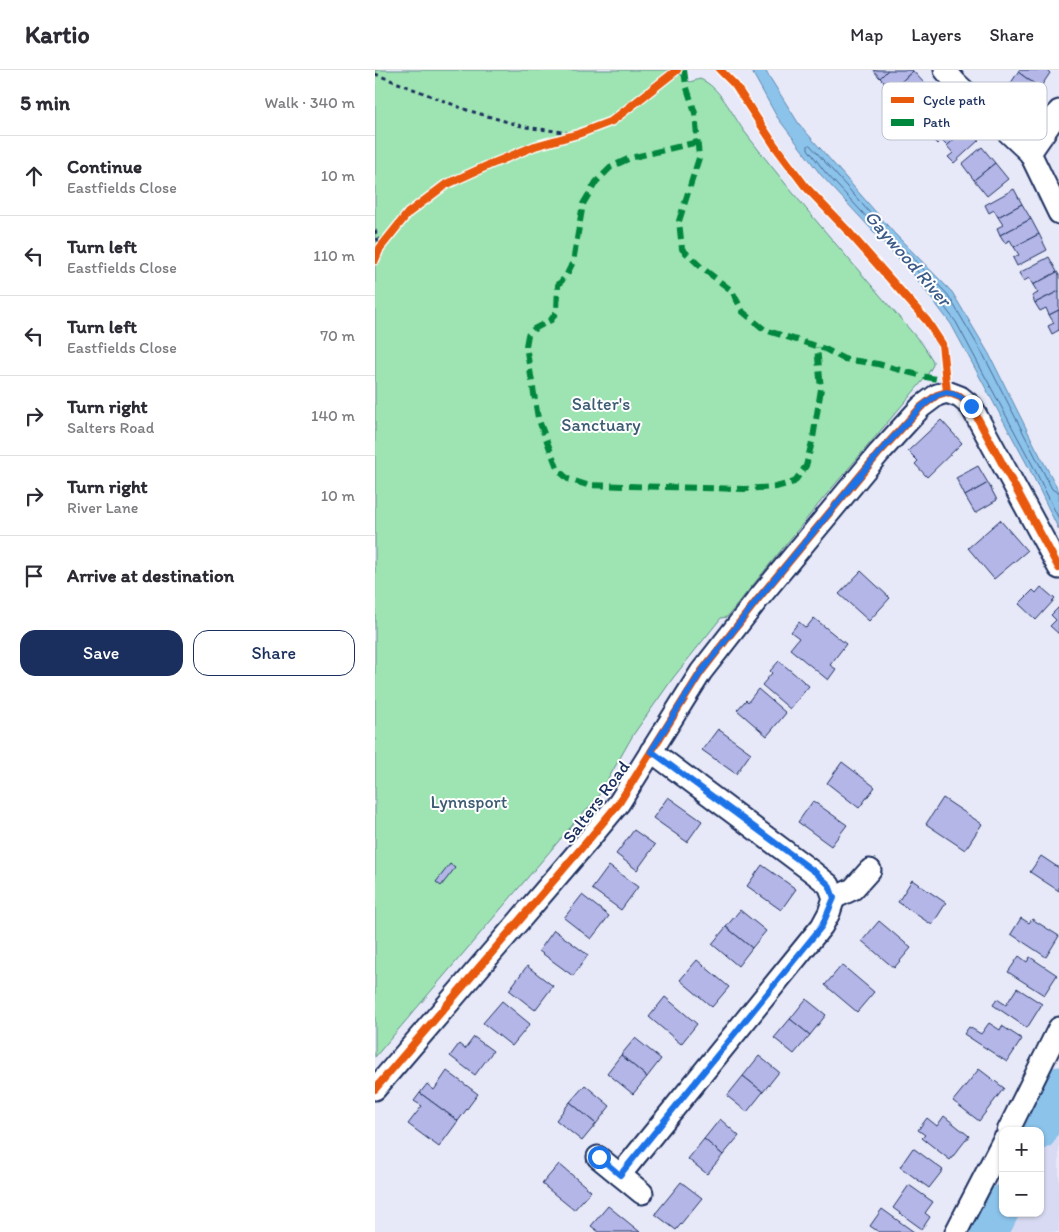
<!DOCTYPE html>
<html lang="en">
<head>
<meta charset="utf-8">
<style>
	body { margin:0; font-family:Itim,sans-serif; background:#f7f7f7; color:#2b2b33 }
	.controls { position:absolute; right:15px; bottom:15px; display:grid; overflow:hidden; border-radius:10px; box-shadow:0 1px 4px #0004 }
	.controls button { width:45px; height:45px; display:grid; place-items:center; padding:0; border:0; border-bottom:1px solid #e1e1e2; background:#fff; color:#2b2b33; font:25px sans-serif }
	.stop { position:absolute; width:15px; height:15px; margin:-11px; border:4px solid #1a73e8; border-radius:50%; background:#fff }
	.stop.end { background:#1a73e8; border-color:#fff; box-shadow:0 1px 5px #0008 }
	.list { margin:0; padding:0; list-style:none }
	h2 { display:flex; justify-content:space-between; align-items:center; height:65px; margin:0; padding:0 20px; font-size:21px }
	h2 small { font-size:16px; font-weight:400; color:#7c7c81 }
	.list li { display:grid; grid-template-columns:32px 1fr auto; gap:15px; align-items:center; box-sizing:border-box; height:80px; padding:0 20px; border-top:1px solid #e1e1e2 }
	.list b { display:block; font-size:19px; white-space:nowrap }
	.list p { margin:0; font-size:16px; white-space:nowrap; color:#7c7c81 }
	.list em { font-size:16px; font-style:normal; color:#7c7c81 }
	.actions { display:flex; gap:10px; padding:15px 20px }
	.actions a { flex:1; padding:11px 0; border:1px solid #1b2f5e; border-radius:15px; text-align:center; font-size:18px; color:#1b2f5e }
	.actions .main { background:#1b2f5e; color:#fff }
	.icon { flex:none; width:28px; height:28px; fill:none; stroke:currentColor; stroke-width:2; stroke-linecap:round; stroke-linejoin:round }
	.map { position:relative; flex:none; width:684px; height:1162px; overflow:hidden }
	header { display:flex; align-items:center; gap:30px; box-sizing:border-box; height:70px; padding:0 25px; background:#fff; border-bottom:1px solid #e1e1e2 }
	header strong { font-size:24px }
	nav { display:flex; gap:28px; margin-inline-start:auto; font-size:18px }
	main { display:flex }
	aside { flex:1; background:#fff }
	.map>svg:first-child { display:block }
	.built { fill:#d8daf3 }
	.green { fill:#9ee4b2; stroke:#5c8a88 }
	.water { fill:#8cc3ea; stroke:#5f88b2 }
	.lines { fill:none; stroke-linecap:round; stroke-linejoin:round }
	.shore { stroke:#486a96; stroke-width:1 }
	.river { stroke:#8cc3ea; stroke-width:39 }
	.building { fill:#b3b6e7; stroke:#1b2f5e }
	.street-casing { stroke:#1b2f5e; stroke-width:25 }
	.path { stroke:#1b2f5e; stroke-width:3; stroke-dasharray:4 4; stroke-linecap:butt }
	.street { stroke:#fff; stroke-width:21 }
	.quiet { stroke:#00873e; stroke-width:6; stroke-dasharray:12 6; stroke-linecap:butt }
	.cycleway-casing { stroke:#fff; stroke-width:11 }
	.cycleway { stroke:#e8590c; stroke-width:8 }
	.route { stroke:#1a73e8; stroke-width:6 }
	.labels { text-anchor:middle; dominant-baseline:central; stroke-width:4; stroke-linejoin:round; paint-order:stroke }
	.park-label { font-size:18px; fill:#3c5c73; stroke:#fff }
	.street-label { font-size:18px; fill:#1b2f5e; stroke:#fff }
	.water-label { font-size:19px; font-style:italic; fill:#3d5b88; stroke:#fff }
	.key { fill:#fff; stroke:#bbc1cf; stroke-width:1 }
	.key-label { font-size:14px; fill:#1b2f5e }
</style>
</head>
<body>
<header>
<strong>Kartio</strong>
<nav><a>Map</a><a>Layers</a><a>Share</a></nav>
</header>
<main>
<aside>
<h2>5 min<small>Walk · 340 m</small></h2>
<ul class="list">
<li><svg class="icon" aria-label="ahead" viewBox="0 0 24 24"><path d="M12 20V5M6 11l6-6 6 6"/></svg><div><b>Continue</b><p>Eastfields Close</p></div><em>10 m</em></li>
<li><svg class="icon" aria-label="left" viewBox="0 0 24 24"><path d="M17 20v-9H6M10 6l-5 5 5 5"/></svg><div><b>Turn left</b><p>Eastfields Close</p></div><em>110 m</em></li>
<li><svg class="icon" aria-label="left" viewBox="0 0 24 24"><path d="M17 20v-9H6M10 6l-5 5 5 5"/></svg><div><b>Turn left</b><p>Eastfields Close</p></div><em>70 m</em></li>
<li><svg class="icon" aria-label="right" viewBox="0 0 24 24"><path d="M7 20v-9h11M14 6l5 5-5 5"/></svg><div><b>Turn right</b><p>Salters Road</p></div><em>140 m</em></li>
<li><svg class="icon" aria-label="right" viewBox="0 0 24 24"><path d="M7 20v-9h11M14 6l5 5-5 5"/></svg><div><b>Turn right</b><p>River Lane</p></div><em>10 m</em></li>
<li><svg class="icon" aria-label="arrive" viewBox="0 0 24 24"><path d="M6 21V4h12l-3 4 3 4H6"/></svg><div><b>Arrive at destination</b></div></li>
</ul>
<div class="actions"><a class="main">Save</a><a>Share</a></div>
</aside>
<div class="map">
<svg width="684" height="1162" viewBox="0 0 684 1162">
	<rect width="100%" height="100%" fill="#e8e9f8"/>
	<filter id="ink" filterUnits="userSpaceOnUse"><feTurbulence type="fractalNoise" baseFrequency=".02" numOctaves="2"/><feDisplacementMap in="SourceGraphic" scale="10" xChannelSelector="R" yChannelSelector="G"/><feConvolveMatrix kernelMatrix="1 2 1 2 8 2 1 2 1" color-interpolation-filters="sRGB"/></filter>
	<g filter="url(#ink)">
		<!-- built -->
		<polygon class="built" points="684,1026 684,1162 619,1162 628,1142 665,1143 665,1064"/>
		<!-- green -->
		<path class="green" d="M0 0H300L315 12 325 9C345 17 357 44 369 61 425 135 487 204 548 275L558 291V295L551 307 446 431 352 547 346 548 298 608 258 665 224 725 213 739 205 746 0 987Z"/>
		<!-- water -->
		<polygon class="water" points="376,0 390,0 424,54 519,163 577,222 614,284 661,378 684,421 684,460 654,398 576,254 538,204 446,105 402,47"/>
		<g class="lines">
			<!-- shore -->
			<g class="shore">
				<polygon points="435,75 502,151 502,154 498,154 450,102 433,79 433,76"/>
				<polyline points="684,422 680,421 677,419 609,286 573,225 527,177 524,177 523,181 542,201 581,252 658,396 684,449"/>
			</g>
			<!-- river -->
			<g class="river">
				<polyline points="663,1061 684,1016"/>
				<polyline points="614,1162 628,1134"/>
			</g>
		</g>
		<!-- building -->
		<g class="building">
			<polygon points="498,0 513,0 505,8"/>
			<polygon points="513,0 537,0 538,1 517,20 505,8"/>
			<polygon points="644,0 672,0 675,3 665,18 643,2"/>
			<polygon points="538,1 550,14 529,33 517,20"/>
			<polygon points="643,2 665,18 656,31 634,16"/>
			<polygon points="581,45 592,57 572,76 566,70 562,74 556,68"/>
			<polygon points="592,57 604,70 579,93 573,87 578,83 572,76"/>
			<polygon points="607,77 620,93 599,110 587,94"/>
			<polygon points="620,93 633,109 612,126 599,110"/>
			<polygon points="639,119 647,134 623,147 619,140 614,143 610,135"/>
			<polygon points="647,134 656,149 625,165 622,158 628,155 623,147"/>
			<polygon points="656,149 664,164 639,177 635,170 630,173 625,165"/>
			<polygon points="664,164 672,180 642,196 638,188 644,185 639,177"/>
			<polygon points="674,187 682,202 658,215 654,208 649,211 644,203"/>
			<polygon points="682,202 684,205 684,221 660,233 657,226 663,223 658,215"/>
			<polygon points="684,221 684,240 674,245 671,238 665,241 660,233"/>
			<polygon points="684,240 684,260 677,264 673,256 679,253 674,245"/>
			<polygon points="566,350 587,373 552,407 540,394 543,391 533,381"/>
			<polygon points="603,396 613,413 590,426 581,408"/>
			<polygon points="613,413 622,430 600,443 590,426"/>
			<polygon points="625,450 652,481 619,509 593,478"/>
			<polygon points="486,501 515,528 494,551 464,524"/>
			<polygon points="666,517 680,529 661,550 644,534 658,520 661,523"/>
			<polygon points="684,537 684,564 675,556 681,550 676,545"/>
			<polygon points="439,548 471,574 455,595 461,599 453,610 415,579 424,568 416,562 424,552 431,558"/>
			<polygon points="404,591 434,616 415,639 387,615 397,603 395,601"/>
			<polygon points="383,619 411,643 392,666 362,640 371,630 373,632"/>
			<polygon points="343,659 376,683 361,704 327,680"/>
			<polygon points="467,692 500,717 484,738 452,713"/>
			<polygon points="293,727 327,751 312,772 278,748"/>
			<polygon points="568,728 607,754 590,780 551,754"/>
			<polygon points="438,731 472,755 456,776 423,752"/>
			<polygon points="259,760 280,775 262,800 241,784"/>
			<polygon points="666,786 684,798 684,821 655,802"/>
			<polygon points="75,794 80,798 66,816 61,812"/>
			<polygon points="387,795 421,819 406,840 372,816"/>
			<polygon points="234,796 263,817 246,840 217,819"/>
			<polygon points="537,810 571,833 557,855 523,832"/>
			<polygon points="207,825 234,846 216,869 189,848"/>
			<polygon points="365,840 391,861 377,878 351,857"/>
			<polygon points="646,848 654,853 657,849 684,866 671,887 636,864"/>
			<polygon points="504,851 536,878 519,898 487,871"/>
			<polygon points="351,857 377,878 363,896 337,874"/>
			<polygon points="179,860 213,885 198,906 164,881"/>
			<polygon points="644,886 652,892 655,887 682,905 669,925 633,902"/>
			<polygon points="322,890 354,917 337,937 305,910"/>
			<polygon points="467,895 499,922 482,942 450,915"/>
			<polygon points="152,896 178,916 160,940 134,920"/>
			<polygon points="642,918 667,934 652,958 618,935 622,929 631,935"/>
			<polygon points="290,927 322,954 306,974 274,947"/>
			<polygon points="431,929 451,945 435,965 415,949"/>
			<polygon points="127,931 155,954 137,976 108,953"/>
			<polygon points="415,949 435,965 419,984 399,968"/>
			<polygon points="614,953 625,960 627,956 647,969 632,992 589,964 594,957 606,964"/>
			<polygon points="99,967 118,981 100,1005 75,986 84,974 90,979"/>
			<polygon points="260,968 286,989 272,1007 246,985"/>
			<polygon points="246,985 272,1007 258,1024 232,1003"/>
			<polygon points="384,986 404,1002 388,1022 368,1006"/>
			<polygon points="604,999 629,1018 604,1051 578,1031"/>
			<polygon points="72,1001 103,1024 83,1051 45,1023 52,1014 59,1020"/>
			<polygon points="368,1006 388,1022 372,1042 352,1026"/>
			<polygon points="210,1015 235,1036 221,1054 195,1032"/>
			<polygon points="45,1023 83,1051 64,1077 33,1054 47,1036 39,1031"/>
			<polygon points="195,1032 221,1054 207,1071 181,1050"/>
			<polygon points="569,1046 594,1066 575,1090 547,1068 550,1065 543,1060 552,1048 562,1056"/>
			<polygon points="345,1049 364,1066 348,1085 329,1069"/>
			<polygon points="329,1069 348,1085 332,1104 313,1089"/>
			<polygon points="538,1078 568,1100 554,1118 525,1097"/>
			<polygon points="184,1094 216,1121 199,1140 167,1114"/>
			<polygon points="306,1112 327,1128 301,1160 280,1144"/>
			<polygon points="534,1115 558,1132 550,1143 555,1147 547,1159 518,1138"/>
			<polygon points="233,1136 265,1162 224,1162 216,1156"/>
			<polygon points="507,1139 539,1162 504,1162 495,1156"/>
		</g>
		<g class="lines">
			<defs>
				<g id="street">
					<polyline points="570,0 581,13 655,83 684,143"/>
					<polyline points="655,83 684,41"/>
					<polyline points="459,828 478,819 495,800"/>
					<polyline points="0,1019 215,768 244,733 326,602 383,529 504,383 546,337 562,325 572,322 585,327 596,336 684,498"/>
					<polyline points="633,1061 684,958"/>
					<polyline points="223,1087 267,1123"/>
					<polyline points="245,1105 447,856 454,843 459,828 454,815 439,803 276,681"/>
					<polyline points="581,1162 628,1071"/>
				</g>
			</defs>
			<!-- street casing -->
			<use href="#street" class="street-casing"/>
			<!-- path -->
			<g class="path">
				<polyline points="0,4 92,40 150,57 203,64"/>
				<polyline points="0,160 5,178"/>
			</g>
			<!-- street -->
			<use href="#street" class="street"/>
			<!-- quiet -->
			<g class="quiet">
				<polyline points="309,0 311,15 320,43 324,88 304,151 307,179 326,197 357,221 368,242 390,260 450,279 469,289 503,294 551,307 572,311"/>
				<polyline points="323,72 255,88 236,97 221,112 208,134 198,192 191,206 183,215 182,241 176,250 159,259 153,265 151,276 163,348 183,400 193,409 212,415 369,419 401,417 419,412 431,396 438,368 446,319 442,277"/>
			</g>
			<defs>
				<g id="cycleway">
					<polyline points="345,0 360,15 400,76 430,116 471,159 552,251 567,274 572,322"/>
					<polyline points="0,190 5,178 33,143 70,115 114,95 160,76 203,64 237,51 302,0"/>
					<polyline points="572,322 585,327 596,336 684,498"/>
					<polyline points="0,1019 215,768 244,733 326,602 383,529 504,383 546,337 562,325 572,322"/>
				</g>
			</defs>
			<!-- cycleway casing -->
			<use href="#cycleway" class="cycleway-casing"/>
			<!-- cycleway -->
			<use href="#cycleway" class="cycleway"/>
		</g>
	</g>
	<g class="lines" filter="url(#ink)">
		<!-- route -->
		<polyline class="route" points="224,1087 245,1105 447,856 459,828 454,815 440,802 276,681 326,602 383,529 504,383 546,337 562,325 572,322 585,327 596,336"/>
	</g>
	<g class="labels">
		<!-- park labels -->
		<g class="park-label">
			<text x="226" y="334">Salter's<tspan x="226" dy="21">Sanctuary</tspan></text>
			<text x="94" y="732">Lynnsport</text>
		</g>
		<!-- street labels -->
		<g class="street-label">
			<text transform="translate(221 732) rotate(-53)">Salters Road</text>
		</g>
		<!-- water labels -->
		<g class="water-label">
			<text transform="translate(533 188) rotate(49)">Gaywood River</text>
		</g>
	</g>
	<!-- legend -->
	<rect x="507" y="12" width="165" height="58" rx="8" class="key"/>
	<rect x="516" y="27" width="23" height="6" fill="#e8590c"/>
	<rect x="516" y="49" width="23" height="7" fill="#00873e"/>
	<g class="key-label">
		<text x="548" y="35">Cycle path</text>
		<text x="548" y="57">Path</text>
	</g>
</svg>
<div class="controls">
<button>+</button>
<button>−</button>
</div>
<div class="stop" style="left:224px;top:1087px"></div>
<div class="stop end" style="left:596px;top:336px"></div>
</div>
</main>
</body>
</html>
